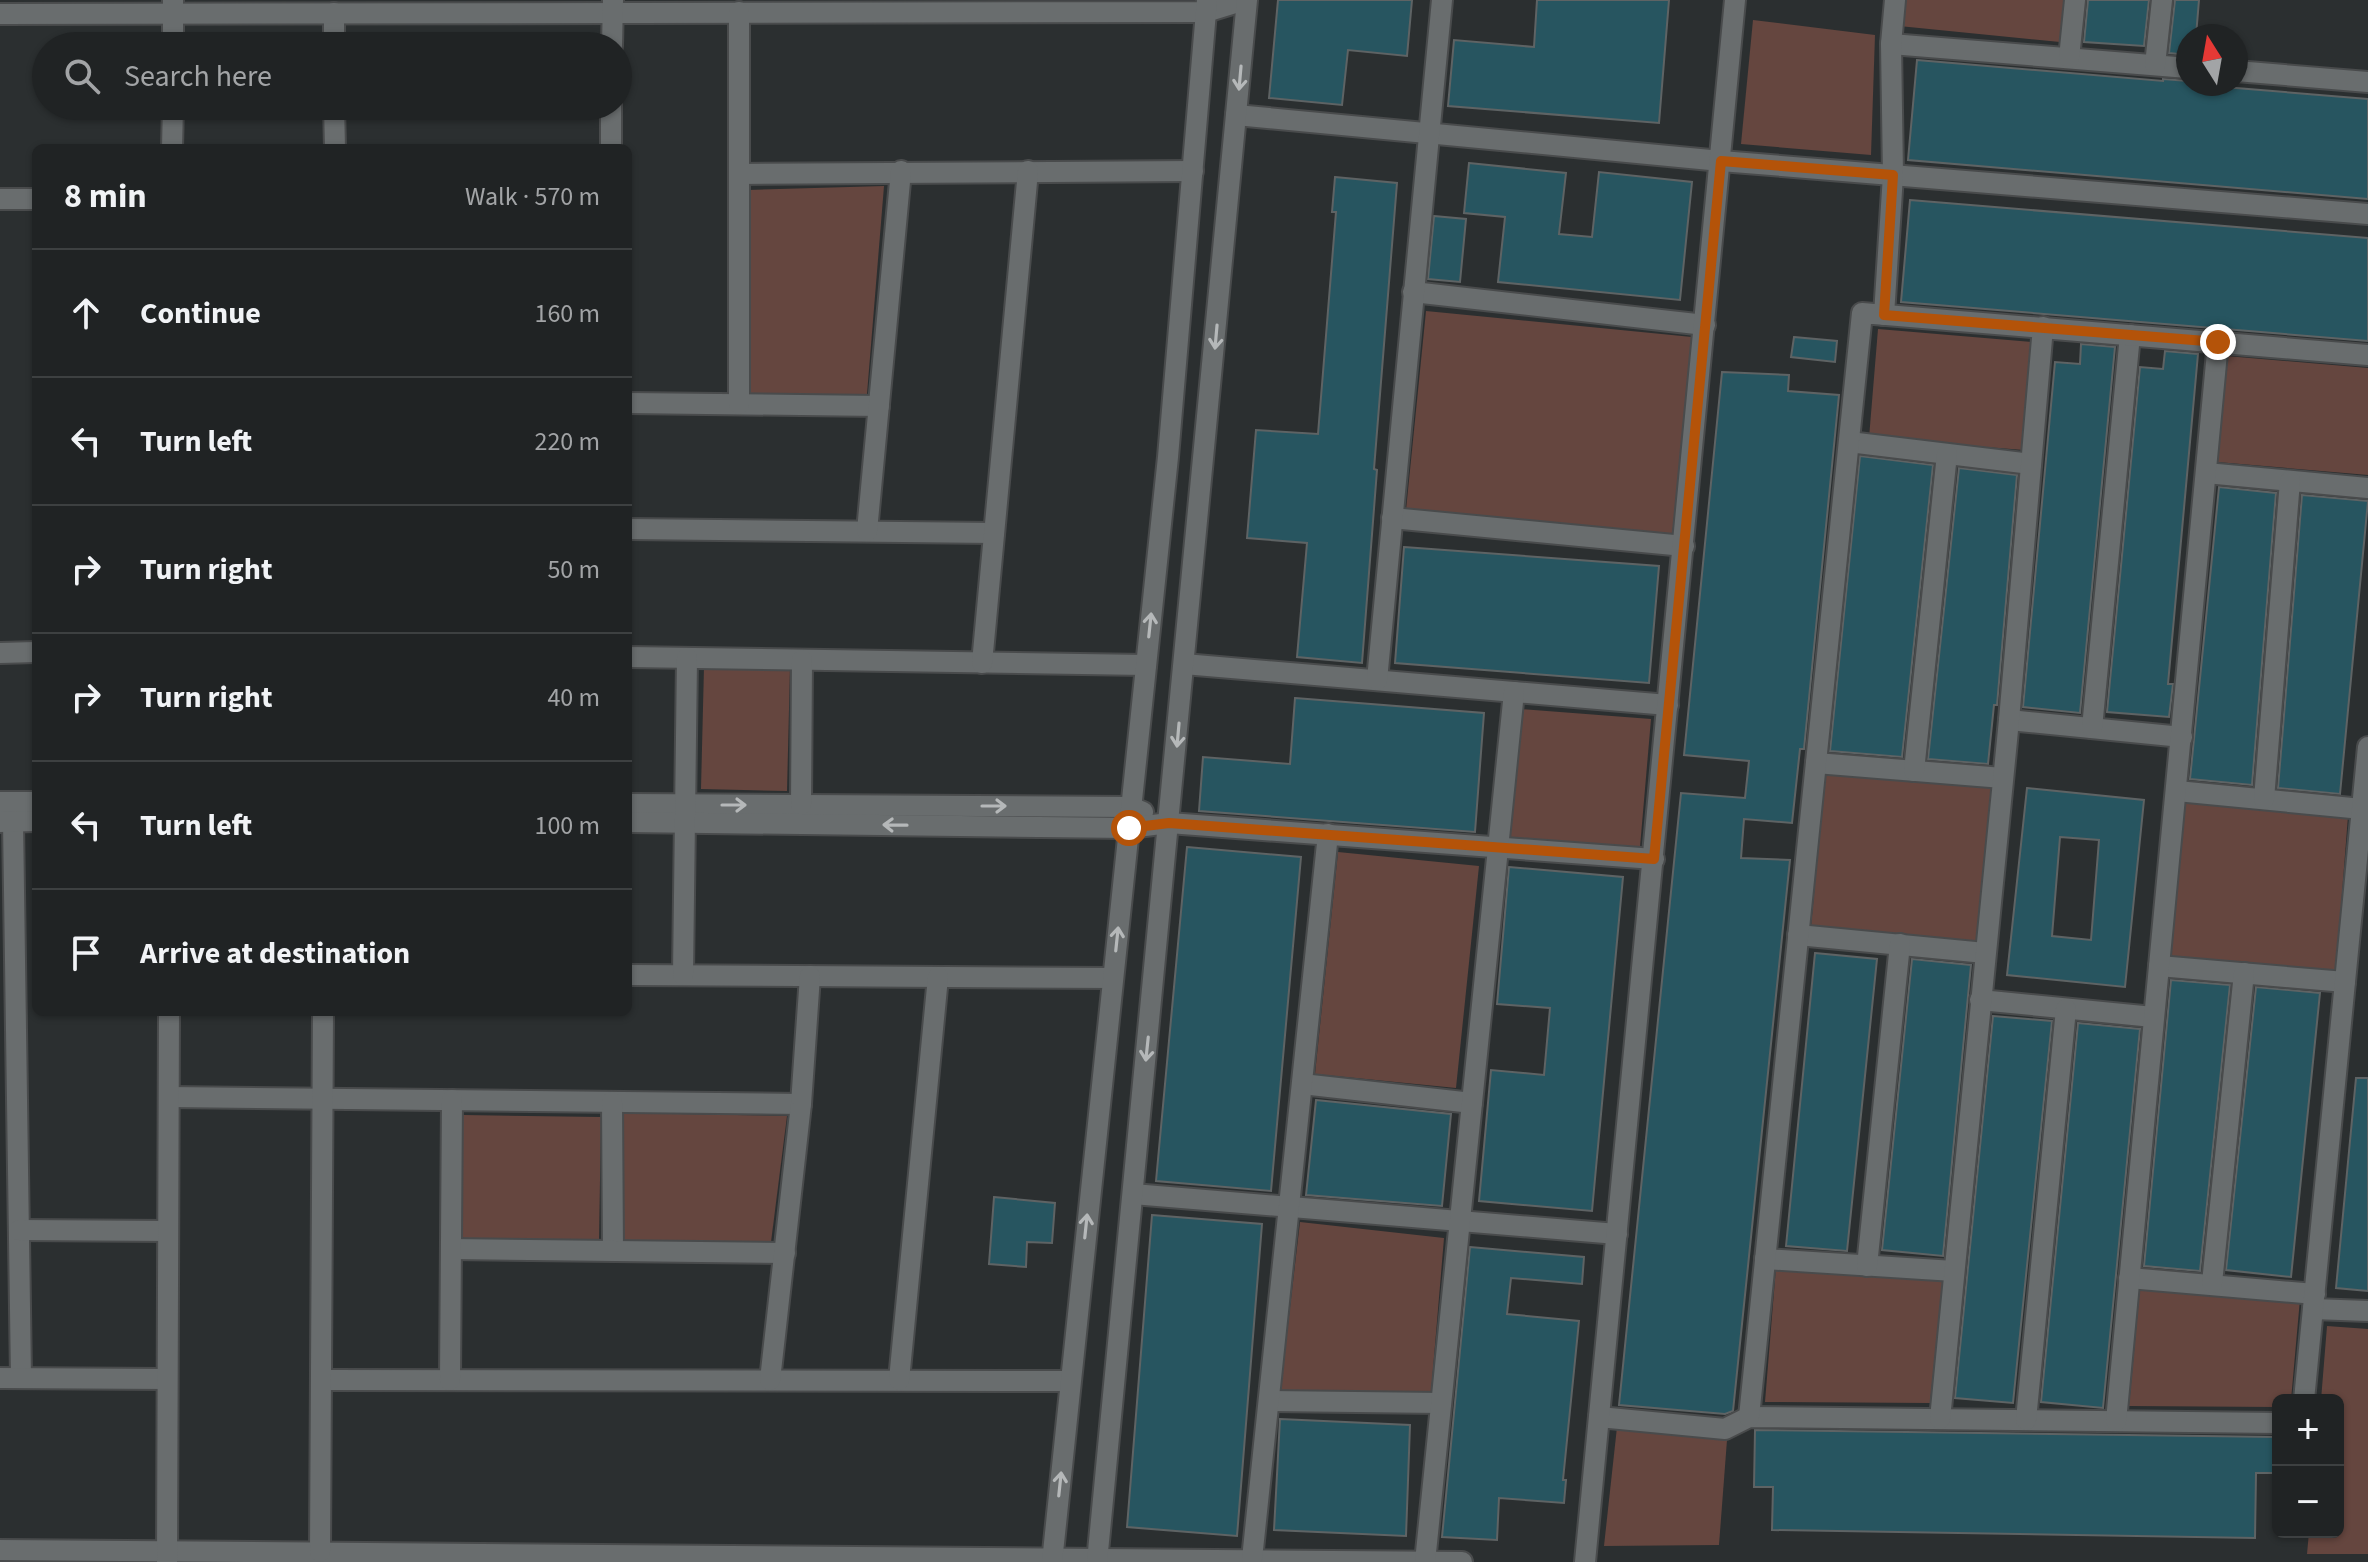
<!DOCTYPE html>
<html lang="en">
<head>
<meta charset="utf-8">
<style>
	body { margin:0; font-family:"Source Sans 3",sans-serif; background:#2d2f31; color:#f1f3f6 }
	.controls { position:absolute; right:24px; bottom:24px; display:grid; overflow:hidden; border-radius:12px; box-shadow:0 2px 6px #0004 }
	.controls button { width:72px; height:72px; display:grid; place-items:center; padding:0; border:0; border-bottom:2px solid #3d4041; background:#202324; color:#f1f3f6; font:40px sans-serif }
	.compass { position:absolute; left:2176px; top:24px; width:72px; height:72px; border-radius:50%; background:#202324; box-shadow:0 2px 6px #0004; rotate:349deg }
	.stop { position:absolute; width:24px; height:24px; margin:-18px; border:6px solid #b45309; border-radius:50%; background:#fff }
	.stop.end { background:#b45309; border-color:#fff; box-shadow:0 2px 8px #0008 }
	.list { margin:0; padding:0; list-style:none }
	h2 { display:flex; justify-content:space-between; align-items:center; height:104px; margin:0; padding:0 32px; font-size:34px }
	h2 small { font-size:26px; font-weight:400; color:#a2a4a6 }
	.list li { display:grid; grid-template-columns:52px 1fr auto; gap:24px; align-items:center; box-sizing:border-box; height:128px; padding:0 32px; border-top:2px solid #3d4041 }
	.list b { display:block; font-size:30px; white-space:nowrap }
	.list em { font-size:26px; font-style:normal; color:#a2a4a6 }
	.icon { flex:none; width:44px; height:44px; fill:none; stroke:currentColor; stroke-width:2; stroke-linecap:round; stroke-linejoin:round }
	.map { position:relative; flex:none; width:2368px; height:1562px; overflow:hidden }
	.search { position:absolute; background:#202324; box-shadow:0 2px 6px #0004; left:32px; top:32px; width:600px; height:88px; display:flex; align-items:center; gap:20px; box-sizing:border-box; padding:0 28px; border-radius:44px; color:#a2a4a6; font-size:30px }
	.panel { position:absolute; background:#202324; box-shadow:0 2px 6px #0004; left:32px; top:144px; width:600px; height:872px; border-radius:12px }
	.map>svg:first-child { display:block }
	.green { fill:#65463f }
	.building { fill:#275560; stroke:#5e6364; stroke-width:2; fill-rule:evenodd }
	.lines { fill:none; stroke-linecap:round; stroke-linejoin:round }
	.minor-casing { stroke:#494b4c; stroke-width:24 }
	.minor { stroke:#696d6e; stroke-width:20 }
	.oneway { stroke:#b5b8b9 }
	.route { stroke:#b45309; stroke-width:10 }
</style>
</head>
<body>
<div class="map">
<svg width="2368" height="1562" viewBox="0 0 2368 1562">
	<rect width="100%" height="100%" fill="#2b2f30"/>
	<!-- green -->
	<g class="green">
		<polygon points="1902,0 2065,0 2060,42 1899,26"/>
		<polygon points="1753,20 1875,35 1871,155 1741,144"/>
		<polygon points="884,186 867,394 750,395 748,190"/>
		<polygon points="1426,311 1692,337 1672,537 1406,510"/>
		<polygon points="1878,329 2032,342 2024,450 1869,438"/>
		<polygon points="2226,356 2368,368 2368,475 2217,462"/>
		<polygon points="704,667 790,668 787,791 701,789"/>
		<polygon points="1521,709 1651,719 1640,847 1510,837"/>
		<polygon points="1825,773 1991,788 1977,942 1811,927"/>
		<polygon points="2183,802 2348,816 2336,971 2171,958"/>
		<polygon points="1338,852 1479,866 1456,1088 1315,1074"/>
		<polygon points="622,1113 787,1116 771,1242 624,1241"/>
		<polygon points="463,1115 601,1117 599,1242 461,1240"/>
		<polygon points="1300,1222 1444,1238 1431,1393 1280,1393"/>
		<polygon points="1776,1267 1943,1278 1930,1403 1765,1402"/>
		<polygon points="2140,1287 2300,1299 2291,1400 2278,1400 2278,1407 2129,1406"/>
		<polygon points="2327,1326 2368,1329 2368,1554 2307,1554 2309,1532 2338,1532 2338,1400 2321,1400"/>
		<polygon points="1617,1427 1727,1440 1719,1545 1604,1546"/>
	</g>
	<!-- building -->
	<g class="building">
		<polygon points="1278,0 1412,0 1407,56 1348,50 1342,105 1269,98"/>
		<polygon points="1537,0 1669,0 1659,123 1448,106 1454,40 1534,47"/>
		<polygon points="2088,0 2149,0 2144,46 2084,42"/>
		<polygon points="2175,0 2199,0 2196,36 2188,36 2188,55 2169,53"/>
		<polygon points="1917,60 2163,81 2163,79 2188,81 2188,84 2368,99 2368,199 1908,160"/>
		<polygon points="1469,163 1566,173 1559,234 1592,237 1599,172 1692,182 1680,300 1498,282 1505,217 1464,213"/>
		<polygon points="1335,177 1397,183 1374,469 1377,470 1362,663 1297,657 1307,543 1247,538 1256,430 1318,434 1336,212 1332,212"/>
		<polygon points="1910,200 2368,238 2368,341 1901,302"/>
		<polygon points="1434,216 1466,219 1460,282 1428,279"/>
		<polygon points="1794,337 1837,341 1835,362 1791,357"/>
		<polygon points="2081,344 2115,347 2080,713 2023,707 2055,362 2080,364"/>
		<polygon points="2165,351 2198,354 2168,684 2173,684 2169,717 2107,712 2140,367 2163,369"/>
		<polygon points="1722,372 1789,375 1788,391 1839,395 1804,749 1800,749 1792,823 1744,819 1741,858 1790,860 1733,1411 1725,1414 1619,1405 1681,793 1745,798 1749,761 1684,755"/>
		<polygon points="1860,456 1933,465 1902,757 1830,751"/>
		<polygon points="1959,468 2017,475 1997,705 1994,705 1988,764 1928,759"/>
		<polygon points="2219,487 2276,493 2252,785 2190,779"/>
		<polygon points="2302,495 2368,501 2340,794 2278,788"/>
		<polygon points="1404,547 1659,566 1649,683 1395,663"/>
		<polygon points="1295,698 1484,713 1475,832 1199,811 1203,757 1290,764"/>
		<path d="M2027 788 2144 800 2125 987 2007 975ZM2060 837 2099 840 2091 940 2052 936Z"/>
		<polygon points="1187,847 1301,857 1271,1191 1156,1181"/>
		<polygon points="1509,867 1623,877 1592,1211 1479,1201 1491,1070 1544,1075 1550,1008 1497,1004"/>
		<polygon points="1815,953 1877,959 1847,1251 1786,1246"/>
		<polygon points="1912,959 1971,965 1943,1256 1882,1250"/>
		<polygon points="2171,980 2230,985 2200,1271 2144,1266"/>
		<polygon points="2256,987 2320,993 2291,1277 2226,1270"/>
		<polygon points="1993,1016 2052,1021 2013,1403 1955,1398"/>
		<polygon points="2078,1023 2140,1029 2103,1408 2041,1402"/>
		<polygon points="2356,1078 2368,1078 2368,1291 2336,1288"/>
		<polygon points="1316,1100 1451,1114 1442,1206 1306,1195"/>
		<polygon points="994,1197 1055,1203 1052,1243 1027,1242 1026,1267 989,1264"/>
		<polygon points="1152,1215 1262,1224 1237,1536 1127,1527"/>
		<polygon points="1470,1247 1584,1257 1582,1284 1511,1278 1507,1314 1579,1321 1563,1480 1566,1480 1564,1503 1499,1498 1497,1540 1442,1537"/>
		<polygon points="1280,1419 1410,1425 1406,1536 1274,1530"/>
		<polygon points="1755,1430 2278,1437 2278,1473 2256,1473 2255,1538 1772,1530 1773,1487 1754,1487"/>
	</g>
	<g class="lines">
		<defs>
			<g id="minor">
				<polyline points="334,13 334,46"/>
				<polyline points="0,14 1206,12 1245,0"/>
				<polyline points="1891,44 2188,68"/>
				<polyline points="173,46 173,0"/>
				<polyline points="612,46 613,0"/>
				<polyline points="2069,58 2075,0"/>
				<polyline points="2155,65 2162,0"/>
				<polyline points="2236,71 2368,82"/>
				<polyline points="334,106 335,148"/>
				<polyline points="1236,115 1721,161 2368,214"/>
				<polyline points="172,148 173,106"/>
				<polyline points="611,148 611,106"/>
				<polyline points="739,174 1193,171"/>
				<polyline points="0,199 36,199"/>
				<polyline points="1413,292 1705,325"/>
				<polyline points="1884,315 1893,175 1891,44 1895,0"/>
				<polyline points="628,403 879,406"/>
				<polyline points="739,404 739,12"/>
				<polyline points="1849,442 2031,464"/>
				<polyline points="2206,473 2368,488"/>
				<polyline points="1392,518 1684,546"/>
				<polyline points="628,529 994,533"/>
				<polyline points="867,531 901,171"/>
				<polyline points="0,653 36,652"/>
				<polyline points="628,657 1146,665"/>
				<polyline points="982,663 1028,171"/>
				<polyline points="1184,664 1668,705"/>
				<polyline points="1377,680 1442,0"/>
				<polyline points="2009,720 2182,737"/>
				<polyline points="2092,728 2130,335"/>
				<polyline points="1816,763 2003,778"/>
				<polyline points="1914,771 1947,454"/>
				<polyline points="2177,791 2362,809"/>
				<polyline points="2264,799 2290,481"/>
				<polyline points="0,802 36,802"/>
				<polyline points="628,804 1131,807 1143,812"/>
				<polyline points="801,805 802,660"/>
				<polyline points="13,821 21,1378"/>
				<polyline points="0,822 36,821"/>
				<polyline points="628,822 1129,828 1169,823 1654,859"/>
				<polyline points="1798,935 1985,953"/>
				<polyline points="2159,966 2345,982"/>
				<polyline points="628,975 1113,978"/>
				<polyline points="683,975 687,658"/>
				<polyline points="1980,1000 2153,1017"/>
				<polyline points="1302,1084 1472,1103"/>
				<polyline points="169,1097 801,1104"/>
				<polyline points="612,1102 613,1251"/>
				<polyline points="1133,1194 1617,1234"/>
				<polyline points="19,1230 168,1231"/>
				<polyline points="451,1249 785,1253"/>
				<polyline points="1765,1259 1954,1271"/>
				<polyline points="1867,1266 1900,944"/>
				<polyline points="2129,1278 2315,1294"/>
				<polyline points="2212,1283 2244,973"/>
				<polyline points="2313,1309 2368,1311"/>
				<polyline points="0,1378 167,1379"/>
				<polyline points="321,1380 1070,1381"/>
				<polyline points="450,1380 452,1100"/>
				<polyline points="770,1380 801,1104 810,976"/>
				<polyline points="899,1380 938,977"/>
				<polyline points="2304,1400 2368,747"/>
				<polyline points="1269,1401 1441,1403"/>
				<polyline points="1599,1417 1725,1429 1749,1417 2278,1423"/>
				<polyline points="1749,1417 1862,313 2368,355"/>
				<polyline points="1940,1419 2009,720 2043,327"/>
				<polyline points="2026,1420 2066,1009"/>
				<polyline points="2116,1421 2218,342"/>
				<polyline points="0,1550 1462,1562"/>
				<polyline points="320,1552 323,1012"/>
				<polyline points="1252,1559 1328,834"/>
				<polyline points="167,1562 169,1012"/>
				<polyline points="1052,1562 1168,457 1207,0"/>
				<polyline points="1097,1562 1247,0"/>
				<polyline points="1425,1562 1514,692"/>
				<polyline points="1585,1562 1735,0"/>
			</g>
		</defs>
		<!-- minor casing -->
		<use href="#minor" class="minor-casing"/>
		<!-- minor -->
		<use href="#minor" class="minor"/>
	</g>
	<!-- one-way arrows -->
	<defs><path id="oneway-shaft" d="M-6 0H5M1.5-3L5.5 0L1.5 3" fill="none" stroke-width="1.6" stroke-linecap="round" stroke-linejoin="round" transform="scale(2)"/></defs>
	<g class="oneway">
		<use href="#oneway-shaft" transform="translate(1240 78) rotate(95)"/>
		<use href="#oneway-shaft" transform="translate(1216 337) rotate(95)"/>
		<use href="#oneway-shaft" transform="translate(1150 625) rotate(-84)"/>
		<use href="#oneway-shaft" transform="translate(1178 735) rotate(95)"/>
		<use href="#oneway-shaft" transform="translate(734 805)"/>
		<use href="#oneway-shaft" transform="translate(994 806)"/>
		<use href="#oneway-shaft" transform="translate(895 825) rotate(-179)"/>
		<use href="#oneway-shaft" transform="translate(1117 939) rotate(-84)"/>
		<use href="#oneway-shaft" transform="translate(1147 1049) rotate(96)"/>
		<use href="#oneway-shaft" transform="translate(1086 1226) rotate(-84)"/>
		<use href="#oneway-shaft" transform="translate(1060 1484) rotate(-84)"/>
	</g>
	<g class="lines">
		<!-- route -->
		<polyline class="route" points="1129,828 1169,823 1654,859 1721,161 1893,175 1884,315 2218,342"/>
	</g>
</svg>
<div class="controls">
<button>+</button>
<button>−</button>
</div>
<svg class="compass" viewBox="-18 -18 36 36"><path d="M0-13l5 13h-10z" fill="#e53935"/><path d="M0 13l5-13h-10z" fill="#a2a4a6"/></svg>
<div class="stop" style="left:1129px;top:828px"></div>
<div class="stop end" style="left:2218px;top:342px"></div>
<div class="search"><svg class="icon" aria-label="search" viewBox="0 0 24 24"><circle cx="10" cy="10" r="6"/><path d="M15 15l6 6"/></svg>Search here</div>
<section class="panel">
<h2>8 min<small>Walk · 570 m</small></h2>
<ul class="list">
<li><svg class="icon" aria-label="ahead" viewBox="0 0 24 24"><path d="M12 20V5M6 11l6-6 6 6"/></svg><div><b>Continue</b></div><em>160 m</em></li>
<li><svg class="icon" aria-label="left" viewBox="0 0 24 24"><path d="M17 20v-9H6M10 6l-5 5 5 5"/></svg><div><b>Turn left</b></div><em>220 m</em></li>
<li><svg class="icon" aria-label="right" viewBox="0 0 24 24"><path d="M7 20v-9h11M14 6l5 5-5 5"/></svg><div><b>Turn right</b></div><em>50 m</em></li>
<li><svg class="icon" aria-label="right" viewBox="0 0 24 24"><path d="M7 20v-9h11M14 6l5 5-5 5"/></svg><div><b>Turn right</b></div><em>40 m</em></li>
<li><svg class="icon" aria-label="left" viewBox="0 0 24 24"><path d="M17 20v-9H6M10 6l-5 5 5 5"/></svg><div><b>Turn left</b></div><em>100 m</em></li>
<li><svg class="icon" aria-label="arrive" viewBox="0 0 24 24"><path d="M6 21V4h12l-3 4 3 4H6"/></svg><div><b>Arrive at destination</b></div></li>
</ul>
</section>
</div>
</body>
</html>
